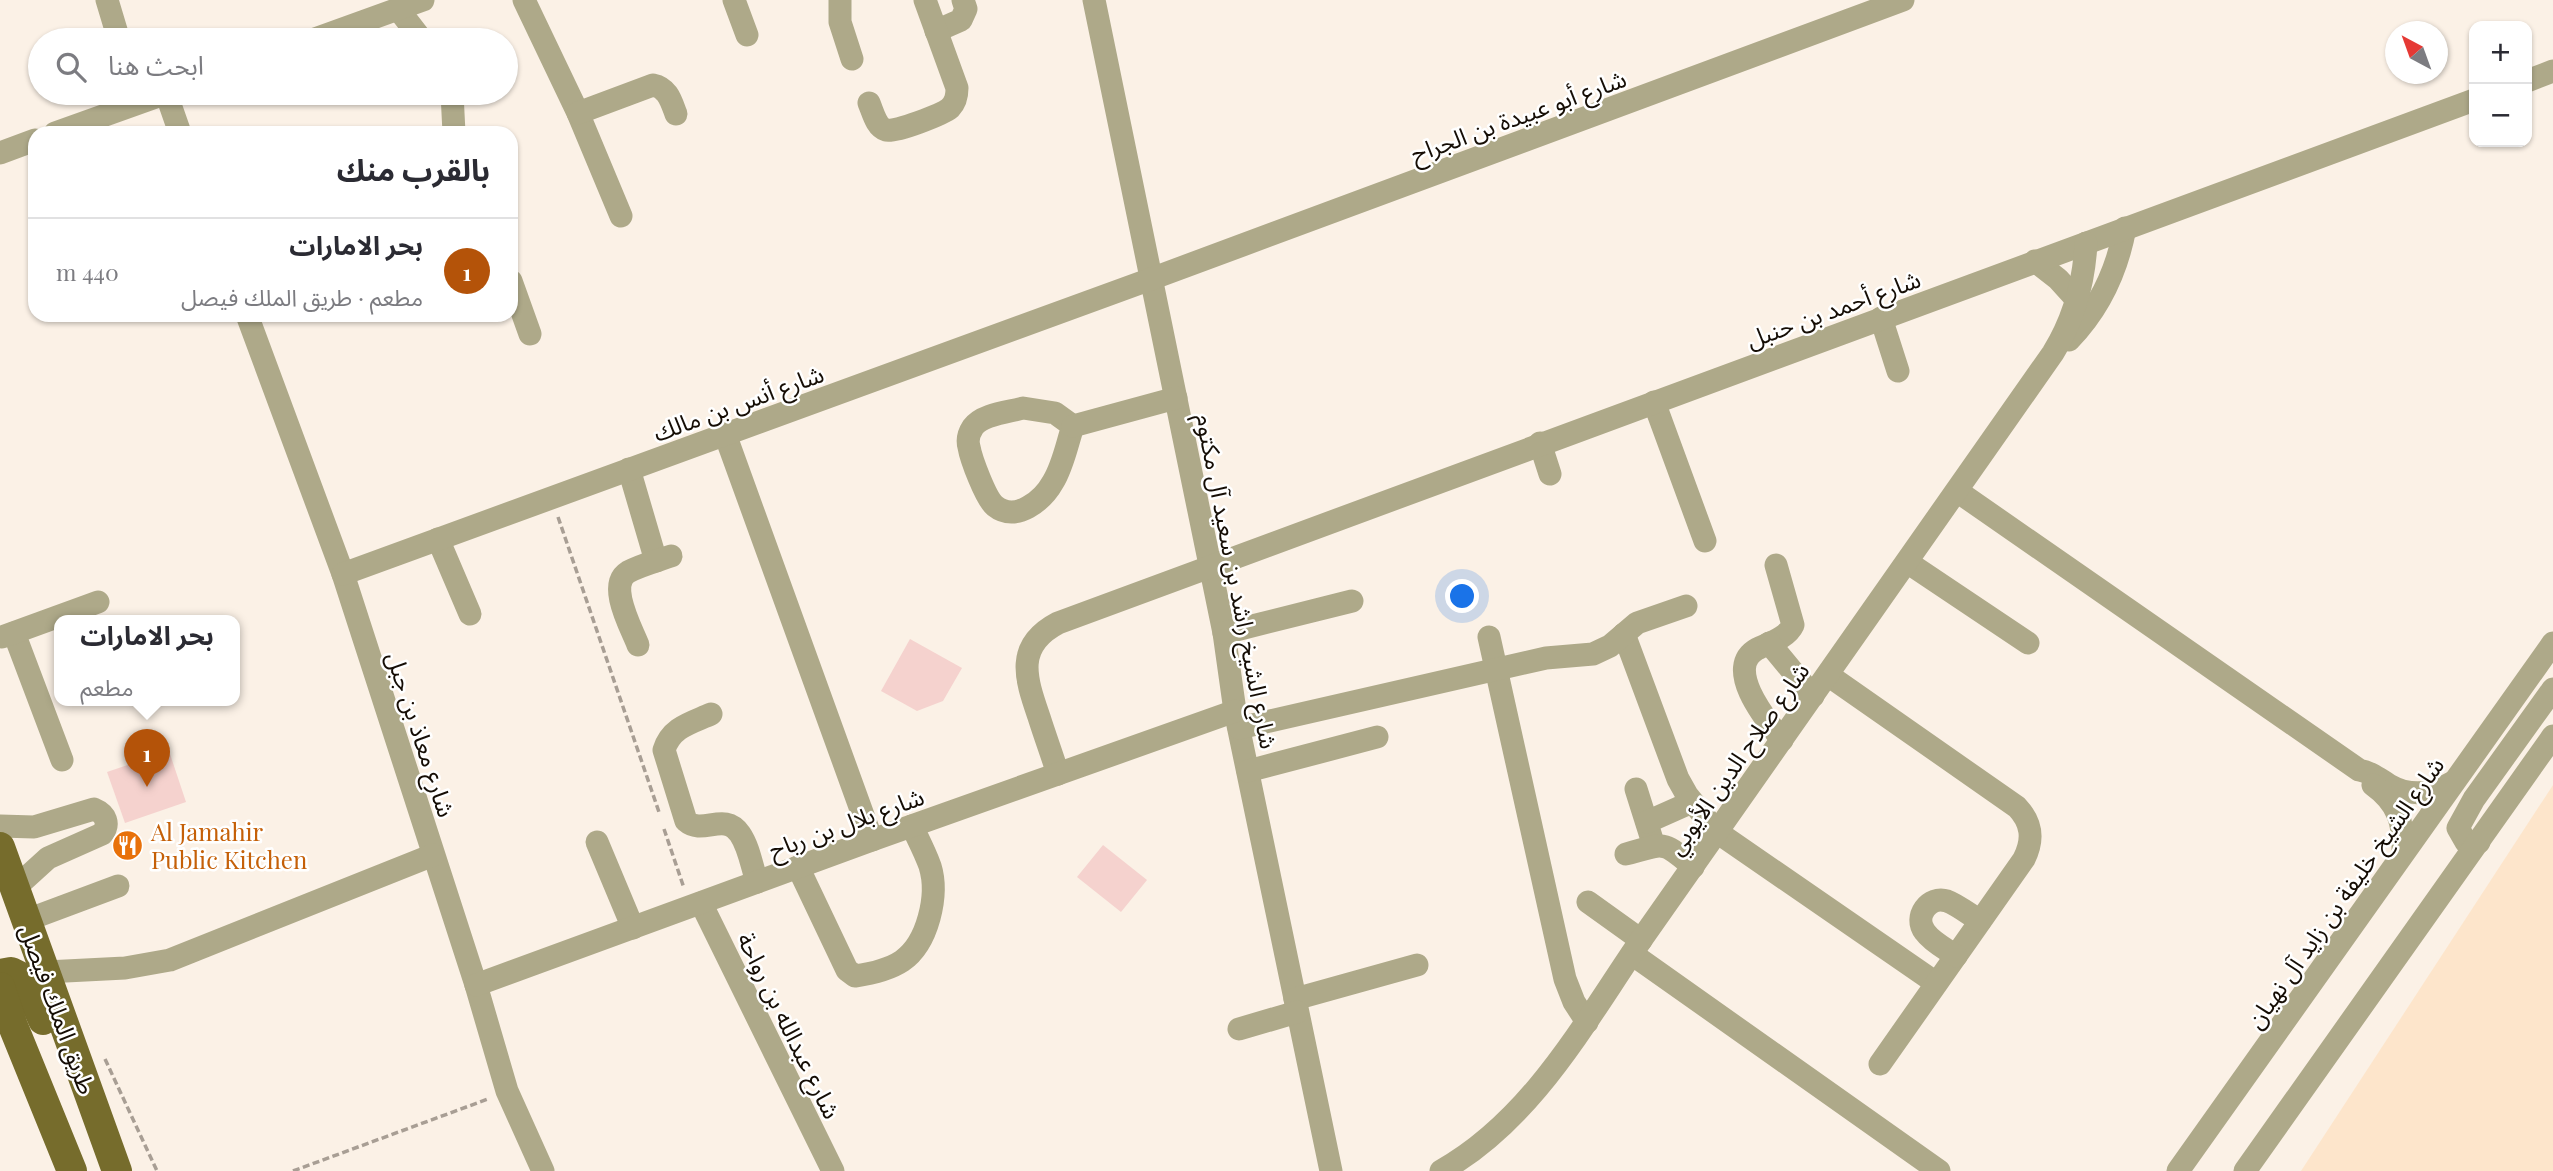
<!DOCTYPE html>
<html lang="ar">
<head>
<meta charset="utf-8">
<style>
	body { margin:0; font-family:"Playfair Display","Noto Sans Arabic",serif; background:#f7f7f7; color:#2b2b33; direction:rtl }
	.controls { position:absolute; right:21px; top:21px; display:grid; overflow:hidden; border-radius:14px; box-shadow:0 2px 5px #0004 }
	.controls button { width:63px; height:63px; display:grid; place-items:center; padding:0; border:0; border-bottom:2px solid #e1e1e2; background:#fff; color:#2b2b33; font:35px sans-serif }
	.compass { position:absolute; left:2385px; top:21px; width:63px; height:63px; border-radius:50%; background:#fff; box-shadow:0 2px 5px #0004; rotate:319deg }
	.you { position:absolute; left:1463px; top:597px; width:24px; height:24px; margin:-18px; border:5px solid #fff; border-radius:50%; background:#1a73e8; box-shadow:0 0 0 10px #1a73e833 }
	.badge { display:grid; place-items:center; width:46px; height:46px; border-radius:50%; background:#b45309; color:#fff; font-size:23px; font-weight:700 }
	.pin { position:absolute; translate:-50% -58px; filter:drop-shadow(0 2px 4px #0008) }
	.pin::after { content:''; position:absolute; top:37px; width:24px; height:21px; background:inherit; clip-path:polygon(0 0,100% 0,50% 100%) }
	.popup { position:absolute; left:54px; top:615px; width:186px; height:91px; box-sizing:border-box; display:grid; place-content:center; border-radius:14px; background:#fff; filter:drop-shadow(0 2px 5px #0005); font-size:23px; white-space:nowrap; color:#7c7c81 }
	.popup b { font-size:26px; color:#2b2b33 }
	.popup::after { content:''; position:absolute; left:50%; top:100%; margin-left:-14px; border:14px solid transparent; border-top-color:#fff }
	.list { margin:0; padding:0; list-style:none }
	h2 { display:flex; justify-content:space-between; align-items:center; height:91px; margin:0; padding:0 28px; font-size:30px }
	h2 small { font-size:23px; font-weight:400; color:#7c7c81 }
	.list li { display:grid; grid-template-columns:46px 1fr auto; gap:21px; align-items:center; box-sizing:border-box; height:105px; padding:0 28px; border-top:2px solid #e1e1e2 }
	.list b { display:block; font-size:26px; white-space:nowrap }
	.list p { margin:0; font-size:23px; white-space:nowrap; color:#7c7c81 }
	.list em { font-size:23px; font-style:normal; color:#7c7c81 }
	.icon { flex:none; width:38px; height:38px; fill:none; stroke:currentColor; stroke-width:2; stroke-linecap:round; stroke-linejoin:round }
	.map { position:relative; flex:none; width:2553px; height:1171px; overflow:hidden; direction:ltr }
	.search { position:absolute; background:#fff; box-shadow:0 2px 5px #0004; left:28px; top:28px; width:490px; height:77px; display:flex; align-items:center; gap:18px; box-sizing:border-box; padding:0 24px; border-radius:38px; color:#7c7c81; font-size:26px }
	.panel { position:absolute; background:#fff; box-shadow:0 2px 5px #0004; left:28px; top:126px; width:490px; height:196px; border-radius:21px; direction:rtl }
	.map>svg:first-child { display:block }
	.built { fill:#fde5cb }
	.building { fill:#f5d2ce }
	.lines { fill:none; stroke-linecap:round; stroke-linejoin:round }
	.path { stroke:#a89e94; stroke-width:3.5; stroke-dasharray:7 3.5; stroke-linecap:butt }
	.minor { stroke:#aea989; stroke-width:23 }
	.major { stroke:#766c2c; stroke-width:30 }
	.labels { text-anchor:middle; dominant-baseline:central; stroke-width:5; stroke-linejoin:round; paint-order:stroke }
	.street-label { font-size:24px; fill:#150d05; stroke:#fff }
	.food-label { font-size:24px; fill:#c56008; stroke:#fff; text-anchor:start }
</style>
</head>
<body>
<div class="map">
<svg width="2553" height="1171" viewBox="0 0 2553 1171">
	<rect width="100%" height="100%" fill="#fbf1e6"/>
	<!-- built -->
	<polygon class="built" points="2553,785 2553,1171 2301,1171"/>
	<!-- building -->
	<g class="building">
		<polygon points="910,639 962,668 943,701 917,711 881,691"/>
		<polygon points="169,751 186,802 125,823 107,772"/>
		<polygon points="1103,845 1147,880 1121,912 1077,877"/>
	</g>
	<g class="lines">
		<!-- path -->
		<g class="path">
			<polyline points="558,517 660,815"/>
			<polyline points="664,829 684,888"/>
			<polyline points="105,1059 157,1171"/>
			<polyline points="293,1171 488,1099"/>
		</g>
		<!-- minor -->
		<g class="minor">
			<polyline points="107,0 119,40"/>
			<polyline points="524,0 578,113 621,216"/>
			<polyline points="734,0 747,35"/>
			<polyline points="840,0 840,22 852,59"/>
			<polyline points="1094,0 1224,633 1235,711 1331,1171"/>
			<polyline points="398,9 422,40"/>
			<polyline points="936,31 961,20 966,9 963,0"/>
			<polyline points="312,40 423,0"/>
			<polyline points="2527,81 2553,71"/>
			<polyline points="166,93 180,133"/>
			<polyline points="452,93 454,133"/>
			<path d="M869 103C873 112 876 127 886 130 895 133 943 114 950 108 956 102 957 96 957 88L925 0"/>
			<path d="M578 113 653 85C668 88 671 101 676 114"/>
			<polyline points="55,133 167,93"/>
			<polyline points="0,153 35,140"/>
			<polyline points="2035,261 2058,279 2078,301"/>
			<polyline points="511,281 530,334"/>
			<polyline points="247,315 343,574 476,985 507,1091 543,1171"/>
			<polyline points="1881,318 1898,371"/>
			<path d="M2069 340C2100 308 2117 271 2125 228"/>
			<polyline points="1654,402 1705,541"/>
			<path d="M1023 408 1055 413 1073 426C1067 444 1063 466 1053 482 1043 500 1016 523 995 506 986 499 971 459 969 447 967 440 969 433 973 427 982 414 1009 412 1023 408Z"/>
			<polyline points="1073,426 1176,398"/>
			<polyline points="725,434 872,840"/>
			<polyline points="1540,443 1550,474"/>
			<polyline points="629,469 656,561"/>
			<path d="M1957 491 2359 770C2371 772 2379 779 2389 785 2410 797 2433 794 2453 782"/>
			<polyline points="438,539 470,614"/>
			<polyline points="1907,562 2028,643"/>
			<path d="M1776 565 1793 625C1787 638 1769 643 1757 649 1723 668 1767 721 1782 740"/>
			<polyline points="343,574 1151,279 1903,0"/>
			<polyline points="14,633 62,760"/>
			<polyline points="1224,633 1352,601"/>
			<polyline points="1624,634 1678,779 1687,795 1717,832 1936,983"/>
			<polyline points="2,637 98,602"/>
			<polyline points="1489,637 1565,979 1574,1002 1587,1022"/>
			<polyline points="1769,643 1813,696"/>
			<path d="M638 645C631 627 607 585 628 572 641 565 657 561 671 556"/>
			<path d="M1828 675 2017 807C2032 823 2034 839 2024 859L1880 1064"/>
			<path d="M711 714C691 723 671 727 664 750L686 821C703 836 724 811 740 834 749 847 752 867 757 882"/>
			<polyline points="1239,728 1546,658 1593,654 1610,646 1637,623 1686,606"/>
			<polyline points="1248,771 1377,737"/>
			<path d="M1058 774C1052 755 1045 736 1039 717 1026 679 1014 646 1058 623L2474 100"/>
			<path d="M2373 785C2398 803 2404 823 2403 852"/>
			<polyline points="1636,789 1654,846"/>
			<polyline points="1647,822 1692,802"/>
			<path d="M0 826 34 827 94 809C106 814 110 824 102 834L48 858 15 888"/>
			<polyline points="597,842 633,928"/>
			<polyline points="2479,842 2466,842 2458,828 2474,799 2553,689"/>
			<path d="M1626 854C1664 844 1662 839 1693 867"/>
			<path d="M798 867 847 970 855 976C869 974 890 969 902 961 928 943 939 895 930 866 925 852 918 839 912 826"/>
			<polyline points="1588,902 1641,940"/>
			<polyline points="701,903 833,1171"/>
			<polyline points="27,920 118,886"/>
			<polyline points="1632,954 1939,1171"/>
			<path d="M1956 956C1946 949 1932 942 1925 932 1913 917 1929 895 1947 901 1958 905 1970 915 1980 921"/>
			<polyline points="46,972 125,968 170,960 433,855"/>
			<polyline points="476,985 872,840 1235,711"/>
			<polyline points="1295,999 1417,965"/>
			<polyline points="1239,1029 1297,1012"/>
			<path d="M1441 1171C1532 1120 1584 1023 1641 940L2053 353C2074 319 2084 283 2086 243"/>
			<polyline points="2178,1171 2553,643"/>
			<polyline points="2245,1171 2553,736"/>
		</g>
		<!-- major -->
		<g class="major">
			<polyline points="0,847 117,1171"/>
			<polyline points="0,974 11,972 25,979 43,1020"/>
			<polyline points="0,987 13,1026 72,1171"/>
		</g>
	</g>
	<!-- icons -->
	<defs>
		<symbol id="restaurant-disc" viewBox="-11 -11 22 22"><circle r="9.5" fill="#e8710a" stroke="#fff"/><path d="M-5-6h1v4h1v-4h1v4h1v-4h1v5L-1.5 .5V6h-2V.5L-5-1ZM5-6V6H3V1.5H1.5Q1.5-4 5-6Z" fill="#fff"/></symbol>
	</defs>
	<g fill-rule="evenodd">
		<use href="#restaurant-disc" x="110" y="828" width="35" height="35"/>
	</g>
	<g class="labels">
		<!-- street labels -->
		<g class="street-label">
			<text transform="translate(1518 115) rotate(-20)">شارع أبو عبيدة بن الجراح</text>
			<text transform="translate(1833 308) rotate(-20)">شارع أحمد بن حنبل</text>
			<text transform="translate(738 402) rotate(-20)">شارع أنس بن مالك</text>
			<text transform="translate(1238 581) rotate(79)">شارع الشيخ راشد بن سعيد آل مكتوم</text>
			<text transform="translate(422 734) rotate(72)">شارع معاذ بن جبل</text>
			<text transform="translate(1737 758) rotate(-55)">شارع صلاح الدين الأيوبي</text>
			<text transform="translate(846 822) rotate(-20)">شارع بلال بن رباح</text>
			<text transform="translate(2344 892) rotate(-55)">شارع الشيخ خليفة بن زايد آل نهيان</text>
			<text transform="translate(59 1009) rotate(70)">طريق الملك فيصل</text>
			<text transform="translate(790 1025) rotate(64)">شارع عبدالله بن رواحة</text>
		</g>
		<!-- food labels -->
		<g class="food-label">
			<text x="151" y="831">Al Jamahir<tspan x="151" dy="28">Public Kitchen</tspan></text>
		</g>
	</g>
</svg>
<div class="controls">
<button>+</button>
<button>−</button>
</div>
<svg class="compass" viewBox="-18 -18 36 36"><path d="M0-13l5 13h-10z" fill="#e53935"/><path d="M0 13l5-13h-10z" fill="#7c7c81"/></svg>
<div class="you"></div>
<div class="pin badge" style="left:147px;top:787px">1</div>
<div class="popup"><b>بحر الامارات</b>مطعم</div>
<div class="search"><svg class="icon" aria-label="search" viewBox="0 0 24 24"><circle cx="10" cy="10" r="6"/><path d="M15 15l6 6"/></svg>ابحث هنا</div>
<section class="panel">
<h2>بالقرب منك<small></small></h2>
<ul class="list">
<li><span class="badge">1</span><div><b>بحر الامارات</b><p>مطعم · طريق الملك فيصل</p></div><em>440 m</em></li>
</ul>
</section>
</div>
</body>
</html>
